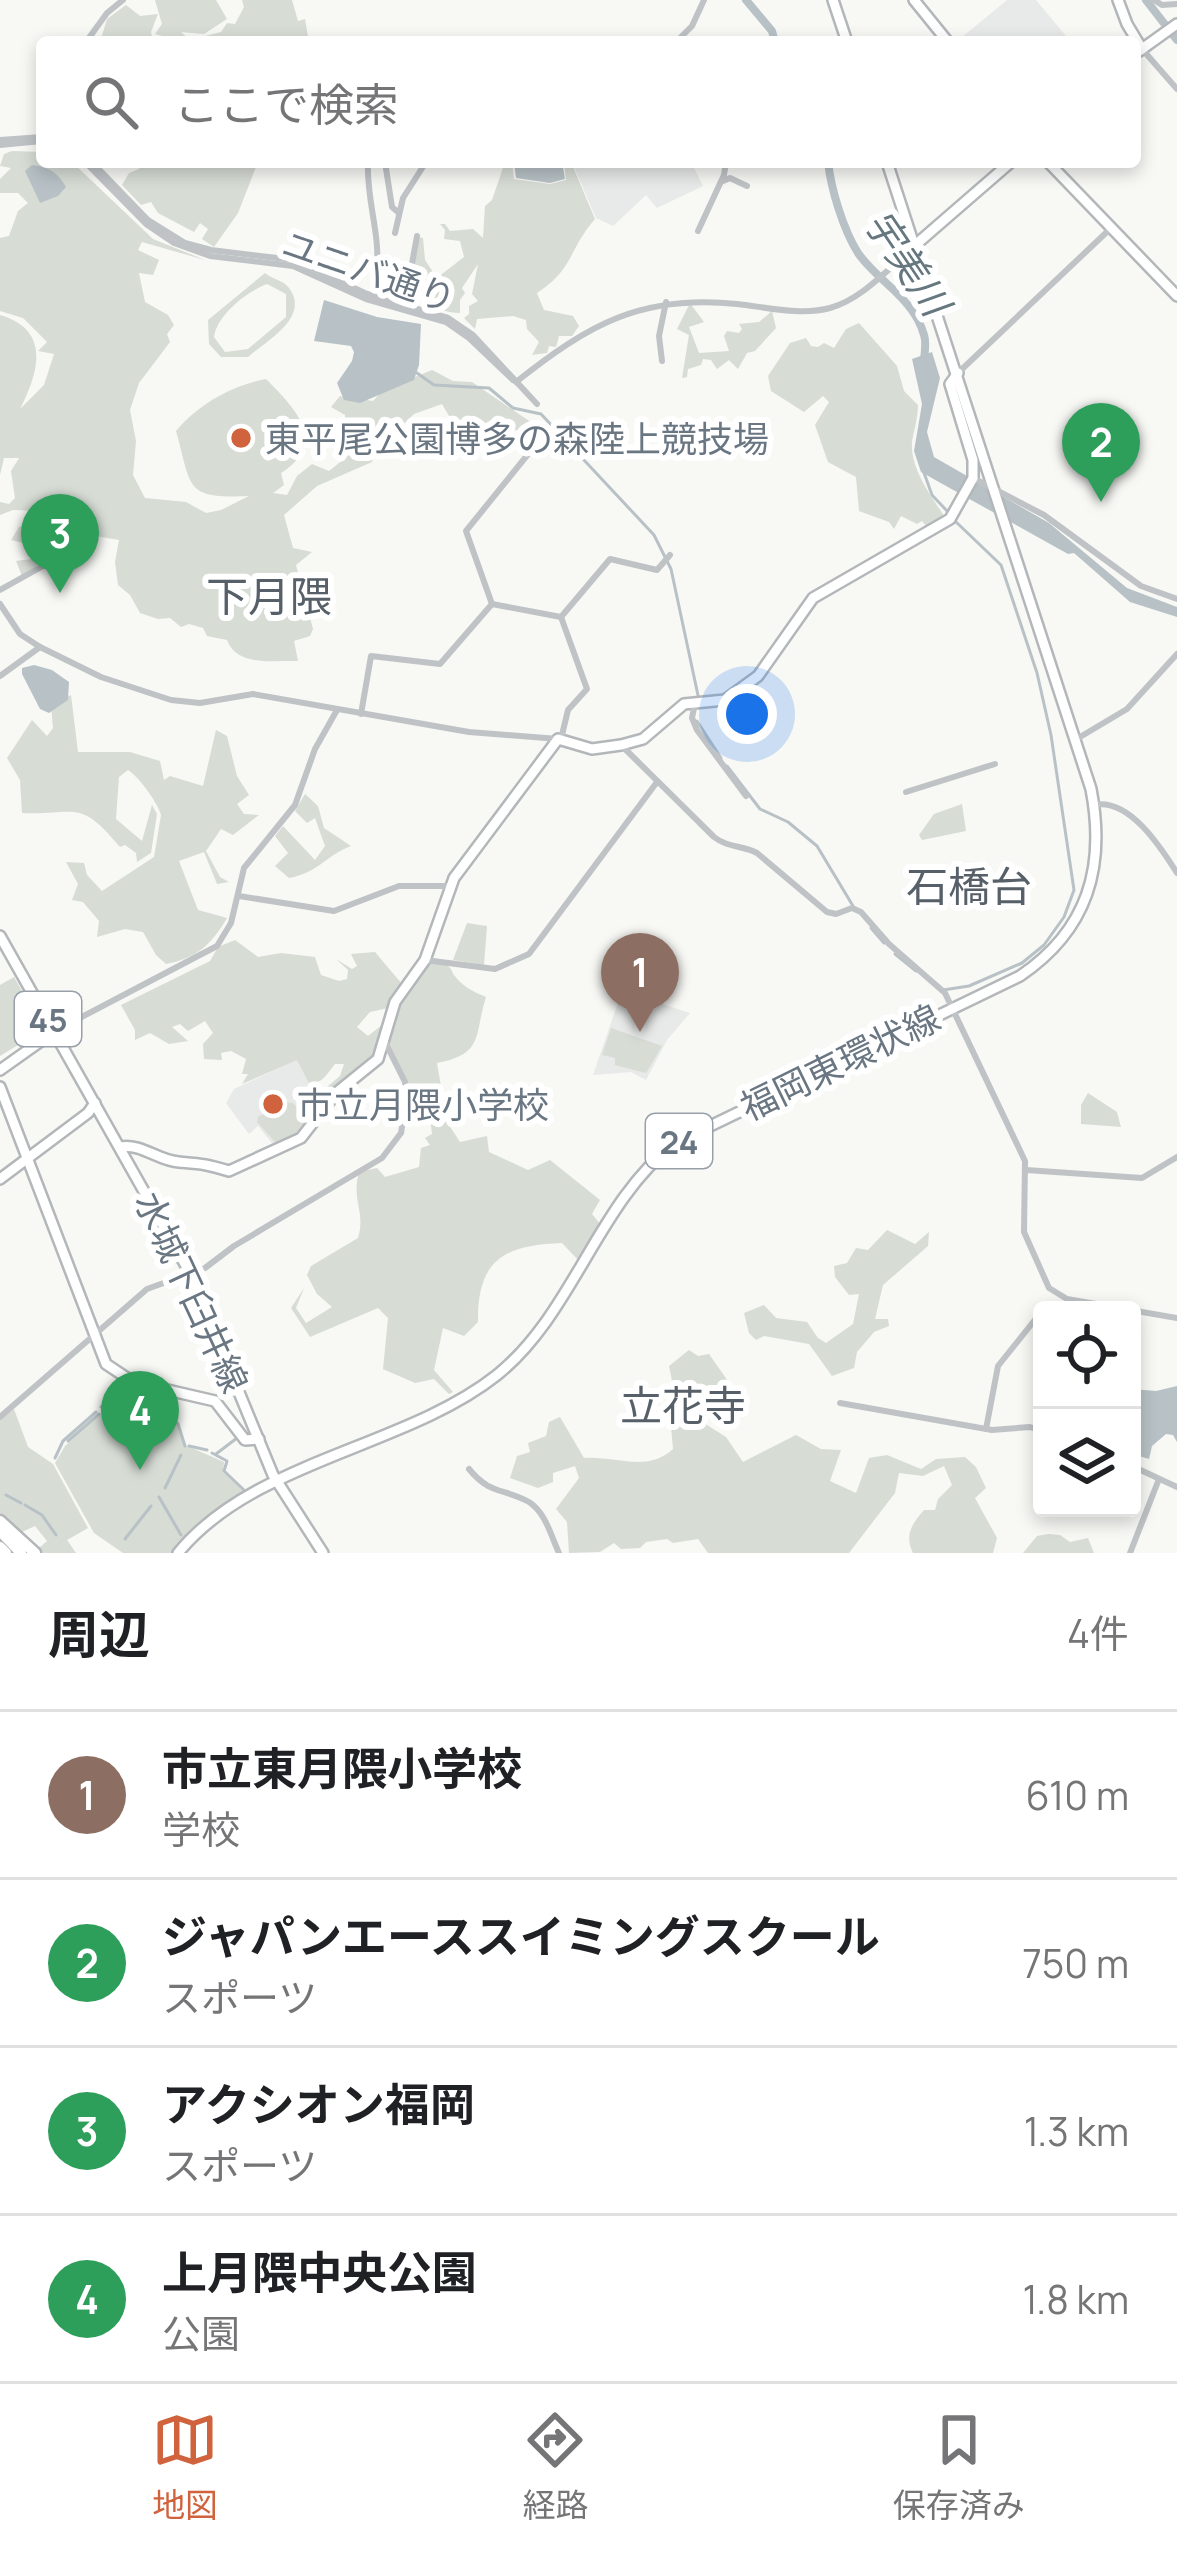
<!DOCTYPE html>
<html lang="ja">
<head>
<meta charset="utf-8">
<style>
	body { margin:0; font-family:Manrope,"Noto Sans JP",sans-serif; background:#f2f2f2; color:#202124 }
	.controls { position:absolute; right:36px; bottom:36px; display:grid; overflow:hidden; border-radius:12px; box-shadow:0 6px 18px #0003 }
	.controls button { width:108px; height:108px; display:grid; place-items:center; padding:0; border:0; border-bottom:3px solid #e0e0e0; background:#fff; color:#202124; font:60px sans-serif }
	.you { position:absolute; left:747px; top:714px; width:42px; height:42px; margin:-30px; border:9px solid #fff; border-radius:50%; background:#1a73e8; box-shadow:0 0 0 18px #1a73e833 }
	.badge { display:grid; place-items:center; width:78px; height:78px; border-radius:50%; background:#d0633d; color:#fff; font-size:39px; font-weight:700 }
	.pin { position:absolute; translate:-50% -99px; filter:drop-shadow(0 3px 6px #0008) }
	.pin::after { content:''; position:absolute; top:63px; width:42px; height:36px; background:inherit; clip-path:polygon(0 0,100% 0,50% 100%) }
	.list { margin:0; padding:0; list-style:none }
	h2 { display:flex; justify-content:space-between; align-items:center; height:156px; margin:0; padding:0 48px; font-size:51px }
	h2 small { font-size:39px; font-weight:400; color:#757577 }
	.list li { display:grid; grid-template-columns:78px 1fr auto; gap:36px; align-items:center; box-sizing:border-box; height:168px; padding:0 48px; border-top:3px solid #e0e0e0 }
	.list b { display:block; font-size:45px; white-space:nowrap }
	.list p { margin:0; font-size:39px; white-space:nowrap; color:#757577 }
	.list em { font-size:39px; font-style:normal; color:#757577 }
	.icon { flex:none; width:66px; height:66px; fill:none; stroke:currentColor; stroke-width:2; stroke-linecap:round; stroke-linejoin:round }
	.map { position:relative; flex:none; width:1177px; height:1553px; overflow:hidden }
	.search { position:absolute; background:#fff; box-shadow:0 6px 18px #0003; left:36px; right:36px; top:36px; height:132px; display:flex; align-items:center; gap:30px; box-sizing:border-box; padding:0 42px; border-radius:12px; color:#757577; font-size:45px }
	.sheet { height:828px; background:#fff }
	nav { display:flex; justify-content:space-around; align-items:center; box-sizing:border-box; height:168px; border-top:3px solid #e0e0e0; background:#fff; font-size:33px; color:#757577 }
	nav a { display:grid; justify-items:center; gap:6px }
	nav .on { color:#d0633d }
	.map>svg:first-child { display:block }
	.built { fill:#e8e9e9 }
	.green { fill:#d7dcd5; fill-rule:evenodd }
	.water { fill:#b8c2c6 }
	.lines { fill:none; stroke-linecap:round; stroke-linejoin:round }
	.stream { stroke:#b8c2c6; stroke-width:3 }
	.river { stroke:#b8c2c6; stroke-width:8 }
	.major-casing { stroke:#b3b7ba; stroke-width:14 }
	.highway-casing { stroke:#b3b6b9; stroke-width:15 }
	.minor { stroke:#bfc3c6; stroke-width:6 }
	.major { stroke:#fff; stroke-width:9 }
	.highway { stroke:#fff; stroke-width:10 }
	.poi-dot { fill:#d0633d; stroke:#fff; stroke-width:4.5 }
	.labels { text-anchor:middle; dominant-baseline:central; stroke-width:12; stroke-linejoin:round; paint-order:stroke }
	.shield { fill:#fff; stroke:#97a0a8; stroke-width:3 }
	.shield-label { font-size:33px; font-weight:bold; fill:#6a7783 }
	.street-label { font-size:36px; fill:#6a7783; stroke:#fff }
	.poi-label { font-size:36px; fill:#6a7783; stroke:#fff; text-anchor:start }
	.water-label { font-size:39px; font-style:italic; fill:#66777f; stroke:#fff }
	.quarter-label { font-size:42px; fill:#576069; stroke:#fff }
</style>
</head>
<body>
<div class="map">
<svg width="1177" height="1553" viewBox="0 0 1177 1553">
	<rect width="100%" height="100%" fill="#f8f8f5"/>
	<!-- built -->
	<g class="built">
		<polygon points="1007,0 1036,0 1071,42 956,42"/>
		<polygon points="572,162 691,162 703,186 657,208 646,195 613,226 596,218"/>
		<polygon points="622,991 690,1013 667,1040 646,1080 631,1072 593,1075"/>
		<polygon points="298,1059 310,1084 327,1096 300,1134 276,1148 258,1126 249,1134 226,1103 234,1089"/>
	</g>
	<!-- green -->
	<g class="green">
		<polygon points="155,0 216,0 227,19 204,34 181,32 190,40 221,32 227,23 235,24 244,7 242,0 292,0 298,21 305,19 309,42 164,42 166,37 155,34 162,24"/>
		<polygon points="126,5 140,16 158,14 151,32 153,41 160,42 100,42 107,19"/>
		<path d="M12 151 42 152V162H72L153 239 205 260 142 242 138 250 159 260 153 275 139 273 145 302 168 315 174 325 167 334 170 342 139 383 130 410 136 441 133 475 145 498 186 502 206 513 221 510 249 496C184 499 192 488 176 431 199 404 231 386 266 379 293 406 330 442 281 473L284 485 273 493 287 495 297 476 312 464 329 471 344 459 345 415 331 407 340 396 373 401 383 390 432 370 453 381 472 382 535 425 522 433 508 426 486 448 462 438 442 404 414 414 374 453 372 462 317 486 284 515 293 548 312 552 296 565 313 629 310 636 294 641 298 661C272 660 237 667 227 640L207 636 203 628 189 624 181 627 170 618 158 619 140 613 130 595 118 585 115 562 119 540 66 531 47 559 22 576 16 561 47 557 43 536 29 533 23 543 11 540 19 527 57 514 52 505 44 511 13 510 0 515V502L9 504 15 498 11 471 19 458H4L0 475V315C51 330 39 372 20 409L44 385 54 354 38 351 47 342 23 318 0 311V238L9 236 18 211 28 203 18 193H0V179L11 168 0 166 4 154Z"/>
		<polygon points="138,162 258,162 238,213 214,247 202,239 208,229 200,223 194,232 158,213 151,202 141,205 122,185 129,173 139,169"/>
		<path d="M505 162H512L514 179 550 184 566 180 564 162H571L595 219C568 250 574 269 537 293L544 310 573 316 579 326 572 336H559L556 347 549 346 547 353 532 355 539 342 527 329 526 320 513 316 477 319 475 329 464 318 469 314V306L478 301 472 294 478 264 462 288 465 293 460 300V313C420 311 427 289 409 265L418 237 423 238 425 260 435 275 442 274 464 257 460 241 444 239 445 230 440 224H445L450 231 473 229 483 238 485 206 492 200Z"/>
		<path d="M265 273C273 280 282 279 289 288 311 317 266 341 248 357H221L209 344 208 320ZM267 284 286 294V317L248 349 225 352 214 337C217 315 246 292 267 284Z"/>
		<polygon points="690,303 704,322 689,327 699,353 729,351 724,336 727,331 739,333 742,329 739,324 759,322 772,311 776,328 755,351 747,353 738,369 729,360 717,369 711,360 703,359 701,365 688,369 687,377 682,378 689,335 677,329"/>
		<path d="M859 323 897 366 904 391 918 405C918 418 913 434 912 442 910 470 933 498 946 519L930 531 922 521 917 524 901 516 894 529 889 522 859 511 856 477 828 462 815 425 829 402 823 396 804 412 771 391 768 376 790 343 806 338 811 346 818 347 824 343 834 348 846 329Z"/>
		<path d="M71 695 78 752H130L160 761 164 780 170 776 203 786 216 730 227 736 237 776 249 795 237 804 244 814 259 815 233 835 221 829 206 851 220 877 229 882 217 884 204 852 179 861 198 910 227 918C211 945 197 958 166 964L156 955 143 932 125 929 97 937 99 921 83 902 72 900 78 884 66 862 84 863 87 875 102 891 154 857 161 815C158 803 139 777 128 770L119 777 116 819 142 841 152 805 157 814 151 853 137 862 136 853 125 845 120 847C79 798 78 815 22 813L20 780 7 758 32 720 47 736 53 728 51 705Z"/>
		<path d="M305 794 318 806 324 828 351 846C325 856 318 873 289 878L275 866 288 853 275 836 283 826 315 860 325 846 315 818 307 823 295 811Z"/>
		<polygon points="962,804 966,831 922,840 919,835 934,814"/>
		<polygon points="467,923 487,926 484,965 453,960"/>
		<path d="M235 940 258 957 281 953 315 957 321 975 339 981 347 979 348 970 336 959 352 969 357 966 351 954 375 952 402 984 388 1008 370 1012 357 1027 368 1036 382 1025 383 1034C389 1014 416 942 449 967 452 969 452 973 454 975 463 987 474 992 486 997 474 1034 485 1054 437 1063L447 1122 460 1142 487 1136 489 1152 528 1170 550 1160 600 1200 592 1214 601 1225 580 1262 562 1243C504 1245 477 1260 478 1322L464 1336 443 1328 434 1370 453 1392 449 1394 434 1379 415 1383 383 1369 388 1318 378 1308 310 1337 291 1308 304 1288 296 1308 306 1323 332 1307 317 1294 307 1275 311 1266 358 1238C366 1212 351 1200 359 1172L377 1168 385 1177 419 1167 421 1148 430 1145 425 1138 432 1134 430 1118 420 1103 411 1104 384 1036 365 1070 329 1095 327 1087 340 1076 344 1064H335C327 1074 323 1082 310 1085L297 1060 242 1084 248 1074H242L246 1059 231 1051 221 1053 222 1060 204 1059 203 1044 213 1033 205 1021 188 1031 180 1024 172 1027 188 1041 169 1044 150 1033 135 1040V1030L121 1005 210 961 218 947Z"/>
		<polygon points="14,977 44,1029 0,1056 0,985"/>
		<polygon points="611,1028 662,1046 646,1073 615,1065 615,1058 602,1055"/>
		<polygon points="1088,1093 1117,1112 1121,1127 1081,1124 1081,1105"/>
		<polygon points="281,1102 293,1103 307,1119 293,1137 276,1143 257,1122 258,1117"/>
		<polygon points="887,1230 915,1244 929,1232 928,1246 883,1285 875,1319 888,1319 889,1326 874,1332 857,1352 854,1368 832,1376 809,1344 764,1336 756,1340 749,1333 744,1313 764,1305 776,1318 807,1322 818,1338 826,1343 853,1324 859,1294 849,1295 835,1277 834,1266 847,1263 856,1248 868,1250"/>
		<path d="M689 1350 698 1356 709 1354 730 1384 707 1395V1425L726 1437 743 1462 796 1435 821 1449 841 1450 830 1481 856 1493 869 1458 887 1455 921 1469 936 1459 965 1457 976 1467 986 1488 975 1498 997 1538 993 1553H913C904 1535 912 1524 924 1510H935L938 1499 952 1485 944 1466 923 1476 899 1473 895 1493 849 1553H708L698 1539 673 1543 667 1539 646 1542 640 1548 621 1549 614 1543 600 1552 569 1553 567 1522 556 1509 579 1478 575 1466 553 1473V1482L538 1488 510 1478 517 1456 530 1452 528 1443 546 1436 549 1422 560 1417 584 1458C617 1456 647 1473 673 1449L671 1427 678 1411 669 1366Z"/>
		<path d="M132 1385C157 1393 179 1419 185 1445L224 1462 223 1472 244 1492 183 1539 171 1553H123L94 1533 55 1463 65 1446Z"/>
		<polygon points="14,1409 28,1447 53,1464 88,1528 67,1540 76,1553 43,1553 38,1549 47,1541 35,1526 20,1533 0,1513 0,1420"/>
		<polygon points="1049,1534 1060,1535 1070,1542 1088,1538 1094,1553 1023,1553 1037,1536"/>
	</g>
	<!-- water -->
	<g class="water">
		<polygon points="514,162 562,162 565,179 550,183 516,178"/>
		<path d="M32 165C49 167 57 172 66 187L58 196 40 203 25 171Z"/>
		<polygon points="324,300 377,317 421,324 419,365 414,380 360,403 344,400 337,383 352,361 354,352 351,346 314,341"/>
		<polygon points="932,352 940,378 927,432 934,457 1049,523 1127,588 1177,607 1177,617 1130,602 1074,553 1068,554 921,472 914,451 922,404 912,359"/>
		<polygon points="34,665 52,670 69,682 68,700 49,713 40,709 22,674 22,668"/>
		<polygon points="1177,1386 1177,1442 1173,1435 1166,1434 1152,1446 1149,1459 1132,1454 1132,1389 1156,1391"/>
	</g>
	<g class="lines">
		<!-- stream -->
		<g class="stream">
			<polyline points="417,373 434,385 489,388 513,408 541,414 654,535 671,569 699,700"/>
			<polyline points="923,470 932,495 948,512"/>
			<polyline points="697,721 721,758"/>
			<polyline points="727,766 760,809 788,822 817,846 853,906"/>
			<polyline points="871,928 884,943"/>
			<polyline points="895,954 916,971"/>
			<polyline points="943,990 969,986 1022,963 1044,945 1064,917 1074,890 1051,735 1037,673 1001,565 954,520"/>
			<polyline points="152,1391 178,1424 185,1446"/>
			<polyline points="101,1407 125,1384"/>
			<polyline points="105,1409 115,1399"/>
			<polyline points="68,1441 99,1414"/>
			<polyline points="189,1446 207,1450"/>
			<polyline points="212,1453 227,1461 224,1471 245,1491"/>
			<polyline points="216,1454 237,1438"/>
			<polyline points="55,1458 63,1441 96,1412"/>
			<polyline points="165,1488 181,1455"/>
			<polyline points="6,1495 21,1503"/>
			<polyline points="159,1497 181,1535"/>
			<polyline points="25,1505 42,1515 56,1535"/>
			<polyline points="125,1539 151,1506"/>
		</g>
		<!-- river -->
		<g class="river">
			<polyline points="746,0 772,31 775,42"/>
			<polyline points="1146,0 1177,40"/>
			<path d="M828 162C831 189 843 229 858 253 877 281 914 298 924 335 927 343 924 353 924 363"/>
		</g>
		<defs>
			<g id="major">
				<polyline points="833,0 847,42"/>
				<polyline points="914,0 948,42"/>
				<polyline points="1118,0 1127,24 1142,49"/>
				<polyline points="1135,54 1177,24"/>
				<polyline points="1048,162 1177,296"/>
				<polyline points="913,247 1011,162"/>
				<polyline points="0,936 190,1273 273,1475 323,1553"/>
				<polyline points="0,1070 55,1031"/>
				<polyline points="0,1087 106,1364 133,1382 215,1401 245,1440 259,1439"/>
				<path d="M120 1147C142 1143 158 1161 179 1162 202 1164 206 1164 229 1171L301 1138 336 1093 378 1059 395 1002 425 960 454 878 558 739 592 749 621 745 643 739 684 704 725 700 758 676 813 598 950 519 973 478V460L950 384 958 373"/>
				<polyline points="0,1179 88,1113 95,1103"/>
				<path d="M178 1553C254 1460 405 1448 497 1375 574 1313 597 1203 675 1143L1020 976C1088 930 1106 867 1091 789L887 162"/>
			</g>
			<g id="highway">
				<polyline points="0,1521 35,1553"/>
				<polyline points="0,1531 21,1553"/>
				<polyline points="0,1547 6,1553"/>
			</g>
		</defs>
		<!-- major casing -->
		<use href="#major" class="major-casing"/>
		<!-- highway casing -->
		<use href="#highway" class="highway-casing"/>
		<!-- minor -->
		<g class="minor">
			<polyline points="1154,0 1162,5 1177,4"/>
			<polyline points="86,42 107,13 123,0"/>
			<polyline points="676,42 692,26 704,0"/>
			<polyline points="1142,49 1177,89"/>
			<polyline points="0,140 42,137"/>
			<polyline points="0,145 42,141"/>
			<polyline points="85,162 146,224 174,243 210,256 293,266 366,299 446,322 469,338 513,380"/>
			<polyline points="92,162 148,220 185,243 211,250 294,260 367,294 448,318 473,335 537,404"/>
			<path d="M368 162C366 198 380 232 377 269"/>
			<polyline points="385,162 392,207 399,213"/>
			<polyline points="723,181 730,178 747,186"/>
			<polyline points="698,231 724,175 726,162"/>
			<polyline points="395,233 403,198 426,162"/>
			<polyline points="389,303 411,269 417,236"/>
			<polyline points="662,361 659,336 666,302"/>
			<polyline points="960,371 1110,229"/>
			<path d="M516 382C589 324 642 294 737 304 766 307 801 316 830 308 862 299 888 269 913 248"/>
			<polyline points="975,479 1044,515 1141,586 1177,599"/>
			<polyline points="0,590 43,566 64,544"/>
			<polyline points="0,604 20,634 40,647 101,677 171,700 200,703 253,694 469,732 558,739"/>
			<polyline points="492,604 466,531 529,453"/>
			<polyline points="492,604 561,617"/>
			<polyline points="561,617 610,559 657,570 670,555"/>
			<polyline points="561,617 587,689 568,710 561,739"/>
			<polyline points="0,676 40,647"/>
			<polyline points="695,703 692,718 697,730 746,796"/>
			<polyline points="361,714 371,656 440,664 492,604"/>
			<polyline points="1075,740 1127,709 1177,654"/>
			<path d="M621 745 714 837C728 848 742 845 757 853L827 912 836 914 852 908 861 912 889 944 945 993 1025 1161 1024 1232 1049 1288 1067 1299 1177 1318"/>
			<polyline points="906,792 995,764"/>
			<path d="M1094 805C1129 798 1160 846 1177 873"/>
			<polyline points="239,896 334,911 399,886 451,886"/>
			<polyline points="425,960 495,969 529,954 657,782"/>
			<polyline points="55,1031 217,946 231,923 244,868 295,805 315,749 337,710"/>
			<polyline points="1026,1170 1142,1178 1177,1157"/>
			<polyline points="840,1403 992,1430 1030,1427 1042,1431"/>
			<polyline points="0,1417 147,1289 205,1268 234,1246 382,1158 401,1133 407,1096 405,1082 385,1042"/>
			<polyline points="986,1429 998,1366 1042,1311"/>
			<polyline points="1132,1466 1177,1487"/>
			<path d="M469 1469C490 1495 504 1488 529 1502 546 1513 551 1536 559 1553"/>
			<polyline points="1130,1553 1159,1479"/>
		</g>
		<!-- major -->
		<use href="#major" class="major"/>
		<!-- highway -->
		<use href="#highway" class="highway"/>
	</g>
	<!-- markers -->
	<g class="poi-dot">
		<circle cx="241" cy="438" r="12"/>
		<circle cx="273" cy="1104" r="12"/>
	</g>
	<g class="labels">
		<!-- shield labels -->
		<g class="shield">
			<rect x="15" y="992" width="66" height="54" rx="9"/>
			<rect x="646" y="1114" width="66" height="54" rx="9"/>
		</g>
		<g class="shield-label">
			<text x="48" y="1019">45</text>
			<text x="679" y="1141">24</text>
		</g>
		<!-- street labels -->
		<g class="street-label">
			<text transform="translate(369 271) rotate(19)">ユニバ通り</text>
			<text transform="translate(840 1062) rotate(-26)">福岡東環状線</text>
			<text transform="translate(192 1292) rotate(65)">水城下臼井線</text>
		</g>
		<!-- poi labels -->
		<g class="poi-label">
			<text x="265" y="438">東平尾公園博多の森陸上競技場</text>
			<text x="297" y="1104">市立月隈小学校</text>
		</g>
		<!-- water labels -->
		<g class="water-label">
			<text transform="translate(908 262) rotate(56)">宇美川</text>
		</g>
		<!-- quarter labels -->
		<g class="quarter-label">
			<text x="269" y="596">下月隈</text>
			<text x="969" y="886">石橋台</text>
			<text x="683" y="1405">立花寺</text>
		</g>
	</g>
</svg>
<div class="controls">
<button><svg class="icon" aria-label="locate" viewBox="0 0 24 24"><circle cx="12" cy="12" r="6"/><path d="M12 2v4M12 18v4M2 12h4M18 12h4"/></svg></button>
<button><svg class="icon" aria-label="layers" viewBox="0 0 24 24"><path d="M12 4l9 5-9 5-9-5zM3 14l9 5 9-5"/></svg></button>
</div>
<div class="you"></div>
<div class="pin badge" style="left:640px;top:1032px;background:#8d6e63">1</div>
<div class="pin badge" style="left:1101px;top:502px;background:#2e9e5b">2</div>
<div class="pin badge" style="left:60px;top:593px;background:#2e9e5b">3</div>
<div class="pin badge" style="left:140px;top:1470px;background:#2e9e5b">4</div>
<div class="search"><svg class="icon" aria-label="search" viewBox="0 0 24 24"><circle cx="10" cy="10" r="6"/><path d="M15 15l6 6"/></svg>ここで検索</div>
</div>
<section class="sheet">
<h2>周辺<small>4件</small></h2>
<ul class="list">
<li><span class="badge" style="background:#8d6e63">1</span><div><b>市立東月隈小学校</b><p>学校</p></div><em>610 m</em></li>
<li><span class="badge" style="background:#2e9e5b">2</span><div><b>ジャパンエーススイミングスクール</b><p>スポーツ</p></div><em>750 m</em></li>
<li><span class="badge" style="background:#2e9e5b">3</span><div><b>アクシオン福岡</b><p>スポーツ</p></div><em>1.3 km</em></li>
<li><span class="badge" style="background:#2e9e5b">4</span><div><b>上月隈中央公園</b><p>公園</p></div><em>1.8 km</em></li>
</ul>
</section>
<nav>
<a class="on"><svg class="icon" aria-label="map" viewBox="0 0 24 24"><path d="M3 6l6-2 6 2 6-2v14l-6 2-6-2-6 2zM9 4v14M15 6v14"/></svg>地図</a>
<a><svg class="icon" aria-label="directions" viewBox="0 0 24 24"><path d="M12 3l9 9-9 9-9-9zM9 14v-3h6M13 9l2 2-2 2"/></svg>経路</a>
<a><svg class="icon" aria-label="saved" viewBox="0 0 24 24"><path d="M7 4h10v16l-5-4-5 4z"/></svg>保存済み</a>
</nav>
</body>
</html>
